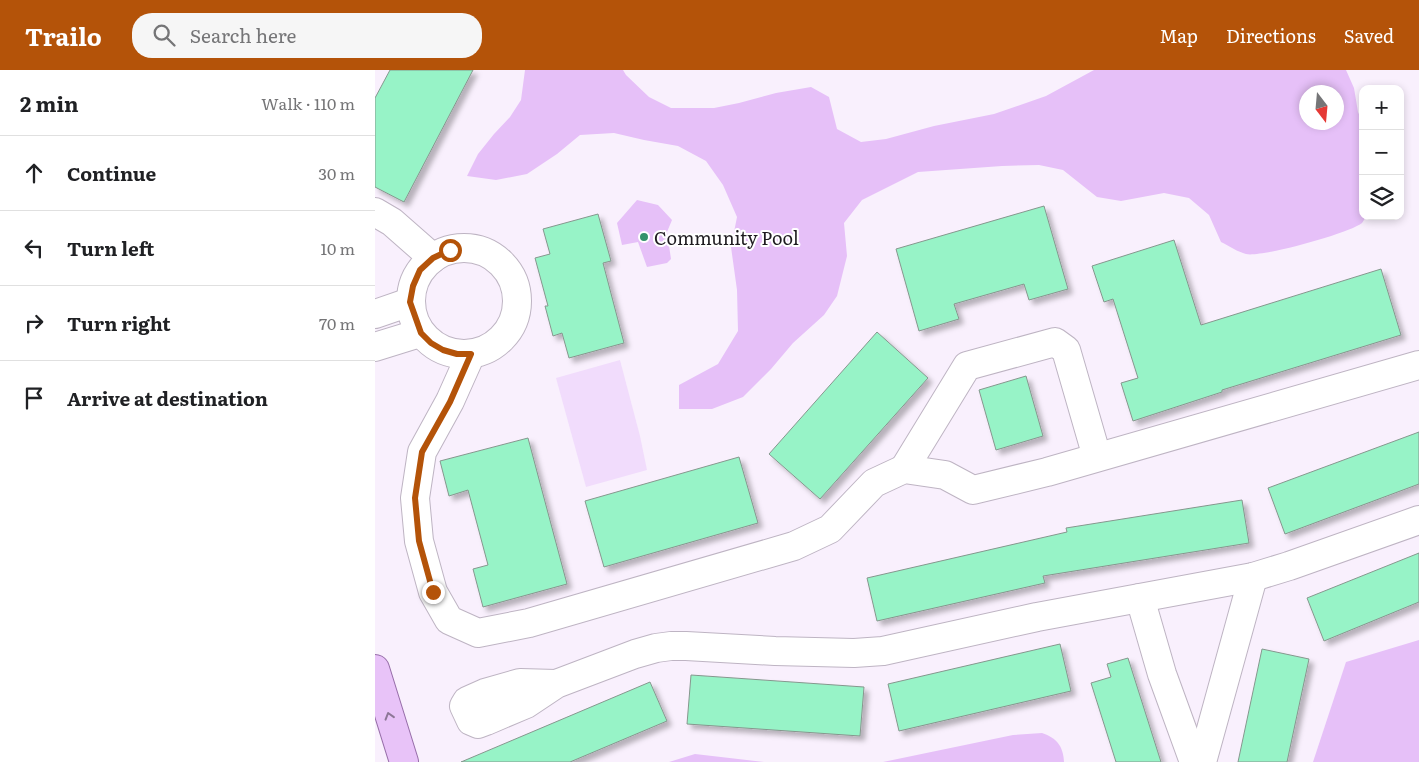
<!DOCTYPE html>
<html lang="en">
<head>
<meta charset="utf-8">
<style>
	body { margin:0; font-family:Literata,serif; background:#f6f6f6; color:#202124 }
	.controls { position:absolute; right:15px; top:15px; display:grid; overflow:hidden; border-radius:10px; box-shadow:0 2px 8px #0003 }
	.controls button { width:45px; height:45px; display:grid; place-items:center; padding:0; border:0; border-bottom:1px solid #e0e0e0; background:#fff; color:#202124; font:25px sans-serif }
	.compass { position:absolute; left:924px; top:15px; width:45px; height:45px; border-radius:50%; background:#fff; box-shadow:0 2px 8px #0003; rotate:164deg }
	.stop { position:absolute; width:15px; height:15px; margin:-11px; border:4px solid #b45309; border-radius:50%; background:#fff }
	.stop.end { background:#b45309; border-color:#fff; box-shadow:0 1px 5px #0008 }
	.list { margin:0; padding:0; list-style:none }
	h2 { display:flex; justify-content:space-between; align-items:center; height:65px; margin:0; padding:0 20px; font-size:21px }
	h2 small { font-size:16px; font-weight:400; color:#757577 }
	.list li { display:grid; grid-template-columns:32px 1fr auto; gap:15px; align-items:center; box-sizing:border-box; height:75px; padding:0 20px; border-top:1px solid #e0e0e0 }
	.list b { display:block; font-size:19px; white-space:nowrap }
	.list em { font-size:16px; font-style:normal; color:#757577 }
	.icon { flex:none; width:28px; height:28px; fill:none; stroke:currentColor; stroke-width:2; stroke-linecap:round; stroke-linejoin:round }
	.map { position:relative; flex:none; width:1044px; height:692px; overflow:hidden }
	header { display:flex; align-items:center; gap:30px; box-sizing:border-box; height:70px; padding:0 25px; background:#b45309; color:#fff }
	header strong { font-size:24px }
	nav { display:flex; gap:28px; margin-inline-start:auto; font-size:18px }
	.search { width:350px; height:45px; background:#f6f6f6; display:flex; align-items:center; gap:12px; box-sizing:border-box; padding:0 18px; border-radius:20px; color:#757577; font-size:19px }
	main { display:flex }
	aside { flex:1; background:#fff }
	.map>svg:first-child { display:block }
	.green { fill:#f1dcfc }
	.water { fill:#e6c0f8; fill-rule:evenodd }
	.building { fill:#97f3c7; stroke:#86978e; filter:url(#shadow) }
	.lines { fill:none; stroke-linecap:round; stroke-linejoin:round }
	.minor-casing { stroke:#beb4c3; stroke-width:30 }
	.major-casing { stroke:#976ea9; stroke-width:30 }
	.minor { stroke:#fff; stroke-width:28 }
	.major { stroke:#e8c3f8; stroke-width:28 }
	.oneway { stroke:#8d7797 }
	.route { stroke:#b45309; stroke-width:6 }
	.poi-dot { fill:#33926a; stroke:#fff; stroke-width:2 }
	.labels { text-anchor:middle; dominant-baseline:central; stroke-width:4; stroke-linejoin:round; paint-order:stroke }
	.poi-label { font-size:18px; fill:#1e1b20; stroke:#fff; text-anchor:start }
</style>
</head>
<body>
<header>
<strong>Trailo</strong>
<div class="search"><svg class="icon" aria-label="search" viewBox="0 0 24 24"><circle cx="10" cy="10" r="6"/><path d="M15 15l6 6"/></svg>Search here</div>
<nav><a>Map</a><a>Directions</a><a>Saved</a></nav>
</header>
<main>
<aside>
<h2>2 min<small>Walk · 110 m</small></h2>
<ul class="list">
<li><svg class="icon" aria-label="ahead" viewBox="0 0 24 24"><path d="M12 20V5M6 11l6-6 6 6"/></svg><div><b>Continue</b></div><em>30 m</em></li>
<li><svg class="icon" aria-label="left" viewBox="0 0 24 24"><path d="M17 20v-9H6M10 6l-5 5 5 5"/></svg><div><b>Turn left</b></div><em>10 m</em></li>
<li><svg class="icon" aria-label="right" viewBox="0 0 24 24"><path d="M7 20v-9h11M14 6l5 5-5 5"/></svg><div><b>Turn right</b></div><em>70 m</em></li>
<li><svg class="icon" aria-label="arrive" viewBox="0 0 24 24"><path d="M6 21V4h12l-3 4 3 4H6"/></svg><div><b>Arrive at destination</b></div></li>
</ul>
</aside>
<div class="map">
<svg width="1044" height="692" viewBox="0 0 1044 692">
	<defs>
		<filter id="shadow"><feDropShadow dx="4.5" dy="4.5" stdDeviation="2.5" flood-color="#0004"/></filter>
	</defs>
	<rect width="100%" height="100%" fill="#f9f0fd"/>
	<!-- green -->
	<polygon class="green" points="245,290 265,366 272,400 211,417 181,308"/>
	<!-- water -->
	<g class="water">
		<path d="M150 0H248L251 5 274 27 296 38H339L364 33 401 23 436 17 454 27 462 59 486 72 511 69 559 56 619 44 671 26 719 0H971L979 18 983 42 988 53V146H991C990 148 988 152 987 153 975 163 885 188 871 184 863 182 854 176 846 172L834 145 814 128 789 123 746 131 722 127 688 100 664 95 627 96 543 102 487 130 469 153 472 186 462 226 449 245 418 273 396 299 368 327 337 339H304V315L343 294 363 261 362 220 356 177 362 147 348 115 331 91 303 76 269 70 239 63 205 65 182 84 152 104 121 110 92 106 103 84 119 64 135 47 146 30ZM962 22V52H932V22Z"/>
		<polygon points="262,130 283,135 297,150 292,162 296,189 292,193 272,197 263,172 247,175 242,153"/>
		<polygon points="1044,570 1044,692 938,692 971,592"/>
		<path d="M667 663C682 668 688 676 689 692H508L638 665Z"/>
		<polygon points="320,684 389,692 294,692"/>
	</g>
	<!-- building -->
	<g class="building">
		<polygon points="15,0 98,0 29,132 0,117 0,28"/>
		<polygon points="669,136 693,219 654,230 649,214 579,234 584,249 544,261 521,179"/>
		<polygon points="223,144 236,191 228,193 249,273 194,288 187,263 178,266 170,236 173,236 160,188 175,184 168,159"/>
		<polygon points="799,170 826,255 1006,199 1026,265 847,320 847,322 758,351 746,313 763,308 738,229 729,232 717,196"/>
		<polygon points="502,262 553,308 445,429 394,384"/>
		<polygon points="651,306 668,366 621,380 604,320"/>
		<polygon points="1044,362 1044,414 910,464 893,418"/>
		<polygon points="153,368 192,514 108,537 98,499 113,495 93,420 74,426 65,391"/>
		<polygon points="364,387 383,453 229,497 210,431"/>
		<polygon points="867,430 874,473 668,506 670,513 502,551 492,508 692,462 691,458"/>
		<polygon points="1044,483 1044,532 949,571 932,528"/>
		<polygon points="685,574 696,621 524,661 513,614"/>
		<polygon points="887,579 934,589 912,692 863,692"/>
		<polygon points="753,588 786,692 741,692 716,613 736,607 732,594"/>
		<polygon points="316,605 489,617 485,666 312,654"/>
		<polygon points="275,612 292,651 195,692 86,692"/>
	</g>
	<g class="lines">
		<defs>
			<g id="minor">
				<polyline points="0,142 17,152 58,188"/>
				<circle cx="89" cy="231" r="53"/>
				<polyline points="0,244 35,232"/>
				<polyline points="0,277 45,263"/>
				<polyline points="96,284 75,331 47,382 40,428 44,471 58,522 74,550 103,563 154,553 419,476 455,459 499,413 529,399 570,405 598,420 672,402 1044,295"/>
				<polyline points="529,399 592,296 680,272 691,280 722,387"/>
				<polyline points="765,528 787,604 819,692"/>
				<polyline points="181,614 145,613 110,623 92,631 89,636 96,651 103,654 111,651 151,634 181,614 260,584 281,578 296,576 311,576 400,581 479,583 508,581 662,547 878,507 914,496 1044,450"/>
				<polyline points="827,692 878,507"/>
			</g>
			<polyline id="major" points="0,599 29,692"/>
		</defs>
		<!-- minor casing -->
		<use href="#minor" class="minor-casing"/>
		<!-- major casing -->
		<use href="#major" class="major-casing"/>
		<!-- minor -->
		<use href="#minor" class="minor"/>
		<!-- major -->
		<use href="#major" class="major"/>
	</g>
	<!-- one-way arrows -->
	<defs><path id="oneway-chevron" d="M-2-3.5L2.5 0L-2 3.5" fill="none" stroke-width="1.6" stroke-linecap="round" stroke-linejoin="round" transform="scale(1.25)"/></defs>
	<use class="oneway" href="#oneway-chevron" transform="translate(14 646) rotate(-107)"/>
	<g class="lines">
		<!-- route -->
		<polyline class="route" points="58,522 44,471 40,428 47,382 75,332 96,284 82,284 68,280 56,273 46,263 35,232 38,216 45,200 58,188 75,180"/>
	</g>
	<!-- markers -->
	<circle class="poi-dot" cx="269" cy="167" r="5"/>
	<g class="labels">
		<!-- poi labels -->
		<g class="poi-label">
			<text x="279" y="167">Community Pool</text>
		</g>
	</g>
</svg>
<div class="controls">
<button>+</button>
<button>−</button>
<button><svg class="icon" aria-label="layers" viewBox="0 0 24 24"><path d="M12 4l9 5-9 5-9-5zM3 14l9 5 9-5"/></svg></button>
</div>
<svg class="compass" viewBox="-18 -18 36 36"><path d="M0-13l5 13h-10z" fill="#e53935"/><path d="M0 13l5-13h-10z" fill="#757577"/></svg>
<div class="stop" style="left:75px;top:180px"></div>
<div class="stop end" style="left:58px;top:522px"></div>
</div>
</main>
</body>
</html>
